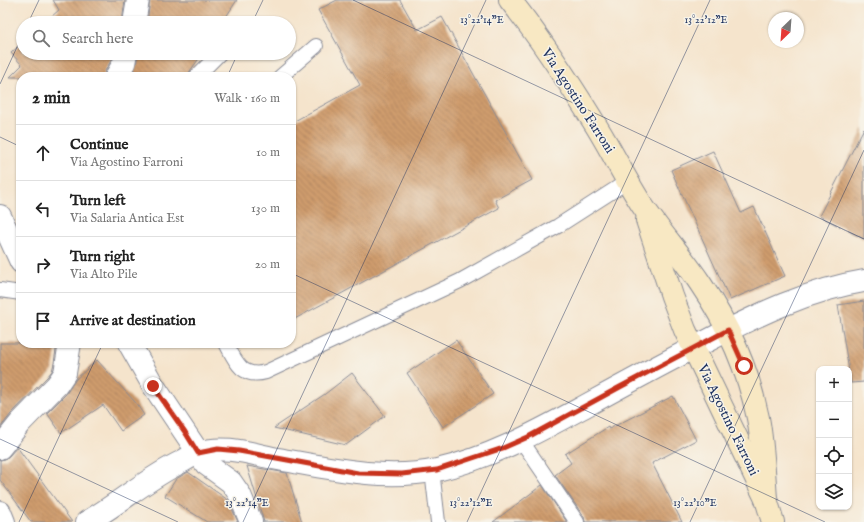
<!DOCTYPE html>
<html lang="en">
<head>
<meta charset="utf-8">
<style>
	body { margin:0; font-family:"IM FELL English",serif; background:#f6f6f6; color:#222 }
	.controls { position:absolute; right:12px; bottom:12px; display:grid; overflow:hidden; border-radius:8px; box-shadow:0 1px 3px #0004 }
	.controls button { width:36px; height:36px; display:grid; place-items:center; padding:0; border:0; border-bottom:1px solid #e0e0e0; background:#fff; color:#222; font:20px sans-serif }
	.compass { position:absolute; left:768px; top:12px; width:36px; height:36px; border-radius:50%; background:#fff; box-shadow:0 1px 3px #0004; rotate:205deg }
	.stop { position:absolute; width:12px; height:12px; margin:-9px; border:3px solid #c8321e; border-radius:50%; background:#fff }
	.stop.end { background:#c8321e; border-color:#fff; box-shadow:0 1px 4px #0008 }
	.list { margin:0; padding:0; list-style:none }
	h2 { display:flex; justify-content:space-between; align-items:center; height:52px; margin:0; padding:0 16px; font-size:17px }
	h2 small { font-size:13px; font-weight:400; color:#767676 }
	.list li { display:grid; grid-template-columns:26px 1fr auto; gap:12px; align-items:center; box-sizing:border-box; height:56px; padding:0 16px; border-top:1px solid #e0e0e0 }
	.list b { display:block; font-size:15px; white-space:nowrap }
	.list p { margin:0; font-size:13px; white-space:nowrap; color:#767676 }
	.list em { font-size:13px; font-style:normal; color:#767676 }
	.icon { flex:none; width:22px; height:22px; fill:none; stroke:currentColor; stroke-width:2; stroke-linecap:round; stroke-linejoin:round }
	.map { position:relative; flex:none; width:864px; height:522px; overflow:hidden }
	.search { position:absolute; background:#fff; box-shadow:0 1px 3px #0004; left:16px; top:16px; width:280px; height:44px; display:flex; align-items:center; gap:10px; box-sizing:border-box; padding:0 14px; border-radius:22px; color:#767676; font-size:15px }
	.panel { position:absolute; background:#fff; box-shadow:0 1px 3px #0004; left:16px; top:72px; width:280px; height:276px; border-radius:16px }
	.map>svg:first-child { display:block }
	.building { fill:url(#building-back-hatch) }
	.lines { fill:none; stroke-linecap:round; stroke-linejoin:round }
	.lane-casing { stroke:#888a95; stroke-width:16 }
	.street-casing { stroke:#888a95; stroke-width:24 }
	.secondary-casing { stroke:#888a95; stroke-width:24 }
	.lane { stroke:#fff; stroke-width:14 }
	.street { stroke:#fff; stroke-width:22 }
	.secondary { stroke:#f8e8c3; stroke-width:22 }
	.route { stroke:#c8321e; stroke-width:5 }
	.ticks { fill:none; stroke:#1b2f5e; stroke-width:1; stroke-opacity:0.45 }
	.labels { text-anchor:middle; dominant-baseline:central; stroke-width:3; stroke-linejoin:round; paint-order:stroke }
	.street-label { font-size:14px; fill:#1b2f5e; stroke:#f7f3e8 }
	.ticks-label { font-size:10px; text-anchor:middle; fill:#1b2f5e; stroke:#f7f3e8; stroke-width:3; stroke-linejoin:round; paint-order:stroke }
</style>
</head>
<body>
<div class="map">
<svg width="864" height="522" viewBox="0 0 864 522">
	<defs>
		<pattern id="building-back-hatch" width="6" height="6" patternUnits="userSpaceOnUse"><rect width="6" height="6" fill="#cf9c6d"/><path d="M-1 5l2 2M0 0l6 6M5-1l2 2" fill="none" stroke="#a7805d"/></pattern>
	</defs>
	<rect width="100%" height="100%" fill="#f7f3e8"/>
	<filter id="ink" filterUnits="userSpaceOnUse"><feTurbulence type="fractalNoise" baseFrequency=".025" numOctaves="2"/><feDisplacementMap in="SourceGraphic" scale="8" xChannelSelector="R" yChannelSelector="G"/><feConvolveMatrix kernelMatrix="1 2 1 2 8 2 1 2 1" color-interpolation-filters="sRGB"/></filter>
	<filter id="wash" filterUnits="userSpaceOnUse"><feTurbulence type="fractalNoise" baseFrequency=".012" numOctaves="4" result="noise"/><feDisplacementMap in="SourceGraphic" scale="16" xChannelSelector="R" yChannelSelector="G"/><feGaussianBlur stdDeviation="0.9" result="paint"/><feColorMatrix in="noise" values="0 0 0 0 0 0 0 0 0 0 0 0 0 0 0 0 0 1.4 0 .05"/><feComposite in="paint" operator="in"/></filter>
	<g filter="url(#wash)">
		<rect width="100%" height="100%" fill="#f5e4cc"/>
		<g id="blocks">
			<!-- building -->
			<g class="building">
				<polygon points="53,0 125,0 122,23 44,23 59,10"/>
				<polygon points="150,0 237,0 222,23 147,23"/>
				<polygon points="337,0 400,0 417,30 442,17 532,180 495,200 499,208 291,321 291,123 360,85 318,10"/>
				<polygon points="23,42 23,53 113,53 112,59 105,71 104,77 10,77 22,65 11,53"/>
				<polygon points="138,53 203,53 190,71 188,77 130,77 136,66"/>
				<polygon points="864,128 864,239 819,216"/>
				<polygon points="713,151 741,213 754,207 785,276 730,300 671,170"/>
				<polygon points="864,301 864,382 851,383 838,305"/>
				<polygon points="456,340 493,394 443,427 407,373"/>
				<polygon points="0,343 57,343 54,363 52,371 47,377 11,414 0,428"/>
				<polygon points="97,360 135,402 144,415 121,431 103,405 61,433 47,413 66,394 76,379"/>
				<polygon points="352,373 385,416 346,445 274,428 325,394"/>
				<polygon points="673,396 696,440 652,463 682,522 585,522 584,517 555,475 571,463 565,454 608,427 609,429"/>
				<polygon points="17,447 72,522 31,522 0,480 0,460 5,459 9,456"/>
				<polygon points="247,466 287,473 302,522 264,522"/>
				<polygon points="188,472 228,500 238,522 207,522 165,496 176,479"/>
				<polygon points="542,485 567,522 493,522"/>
			</g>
		</g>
	</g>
	<g filter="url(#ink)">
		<use href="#blocks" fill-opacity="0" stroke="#888a95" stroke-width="1"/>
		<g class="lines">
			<defs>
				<g id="lane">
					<polyline points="196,77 220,53"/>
					<polyline points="280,77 316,46"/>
					<polyline points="0,290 21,293"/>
					<path d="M226 343C235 361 242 379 266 372L460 281 558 226 628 181"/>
					<polyline points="521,440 577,522"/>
					<polyline points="432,470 438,522"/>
				</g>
				<g id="street">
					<polyline points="134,23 138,0"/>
					<polyline points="116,77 124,63 126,53"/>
					<polyline points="0,216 21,262"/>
					<polyline points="129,343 153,385 206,464 231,482 240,495 251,522"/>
					<polyline points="0,448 20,423 57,385 65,373 70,343"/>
					<polyline points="0,512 4,522"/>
					<path d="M87 522C120 503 149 477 183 461 188 458 193 455 198 453 224 444 252 454 278 459 329 468 384 481 437 470 491 458 539 431 587 405 627 383 667 361 707 341 757 315 808 290 864 281"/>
				</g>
				<g id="secondary">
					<path d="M510 0C541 39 569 82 595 124 612 151 625 179 642 205 660 232 682 256 700 283 728 324 748 369 758 418 763 444 764 472 766 499"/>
					<polyline points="647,220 672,296 685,330 766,499 773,522"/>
				</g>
			</defs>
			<!-- lane casing -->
			<use href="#lane" class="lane-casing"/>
			<!-- street casing -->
			<use href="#street" class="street-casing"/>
			<!-- secondary casing -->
			<use href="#secondary" class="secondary-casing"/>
			<!-- lane -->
			<use href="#lane" class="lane"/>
			<!-- street -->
			<use href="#street" class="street"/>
			<!-- secondary -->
			<use href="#secondary" class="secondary"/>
		</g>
	</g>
	<g class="lines" filter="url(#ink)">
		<!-- route -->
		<polyline class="route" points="153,386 185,432 198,453 218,449 239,451 358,473 402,474 437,470 503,448 528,437 620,387 728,330 744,366"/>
	</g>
	<!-- ticks -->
	<path class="ticks" d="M353 0 864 239M28 23 39 0M252 23 263 0M227 77 238 53M0 84 23 34M0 137 21 147M291 273 825 522M0 439 178 522M19 522 103 343M243 522 486 0M467 522 710 0M690 522 864 150"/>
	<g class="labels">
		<!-- street labels -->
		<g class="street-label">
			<text transform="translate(578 101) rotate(57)">Via Agostino Farroni</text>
			<text transform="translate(728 420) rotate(64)">Via Agostino Farroni</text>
		</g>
	</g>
	<g class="ticks-label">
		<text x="482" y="23">13°22'14"E</text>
		<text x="706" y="23">13°22'12"E</text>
		<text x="695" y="506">13°22'10"E</text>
		<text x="247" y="506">13°22'14"E</text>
		<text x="471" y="506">13°22'12"E</text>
	</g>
</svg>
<div class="controls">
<button>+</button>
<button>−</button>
<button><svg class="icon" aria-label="locate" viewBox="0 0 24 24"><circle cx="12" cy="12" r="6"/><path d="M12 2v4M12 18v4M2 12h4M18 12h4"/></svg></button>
<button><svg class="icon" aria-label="layers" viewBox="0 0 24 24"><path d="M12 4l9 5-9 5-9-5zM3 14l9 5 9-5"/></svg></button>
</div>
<svg class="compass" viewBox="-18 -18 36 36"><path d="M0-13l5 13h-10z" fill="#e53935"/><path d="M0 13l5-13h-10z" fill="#767676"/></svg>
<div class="stop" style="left:744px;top:366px"></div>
<div class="stop end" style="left:153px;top:386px"></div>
<div class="search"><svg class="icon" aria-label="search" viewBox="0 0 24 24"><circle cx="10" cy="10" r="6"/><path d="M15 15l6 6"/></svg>Search here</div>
<section class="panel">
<h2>2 min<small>Walk · 160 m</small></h2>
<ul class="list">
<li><svg class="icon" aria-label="ahead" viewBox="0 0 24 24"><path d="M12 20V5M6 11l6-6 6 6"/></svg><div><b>Continue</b><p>Via Agostino Farroni</p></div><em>10 m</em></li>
<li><svg class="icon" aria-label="left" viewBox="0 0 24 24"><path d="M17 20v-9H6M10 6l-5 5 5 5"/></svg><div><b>Turn left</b><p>Via Salaria Antica Est</p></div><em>130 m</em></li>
<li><svg class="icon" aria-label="right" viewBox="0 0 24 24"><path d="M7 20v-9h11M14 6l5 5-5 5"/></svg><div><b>Turn right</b><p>Via Alto Pile</p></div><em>20 m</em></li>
<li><svg class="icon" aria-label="arrive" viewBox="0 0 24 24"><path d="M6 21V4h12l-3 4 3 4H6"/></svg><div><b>Arrive at destination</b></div></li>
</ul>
</section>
</div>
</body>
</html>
